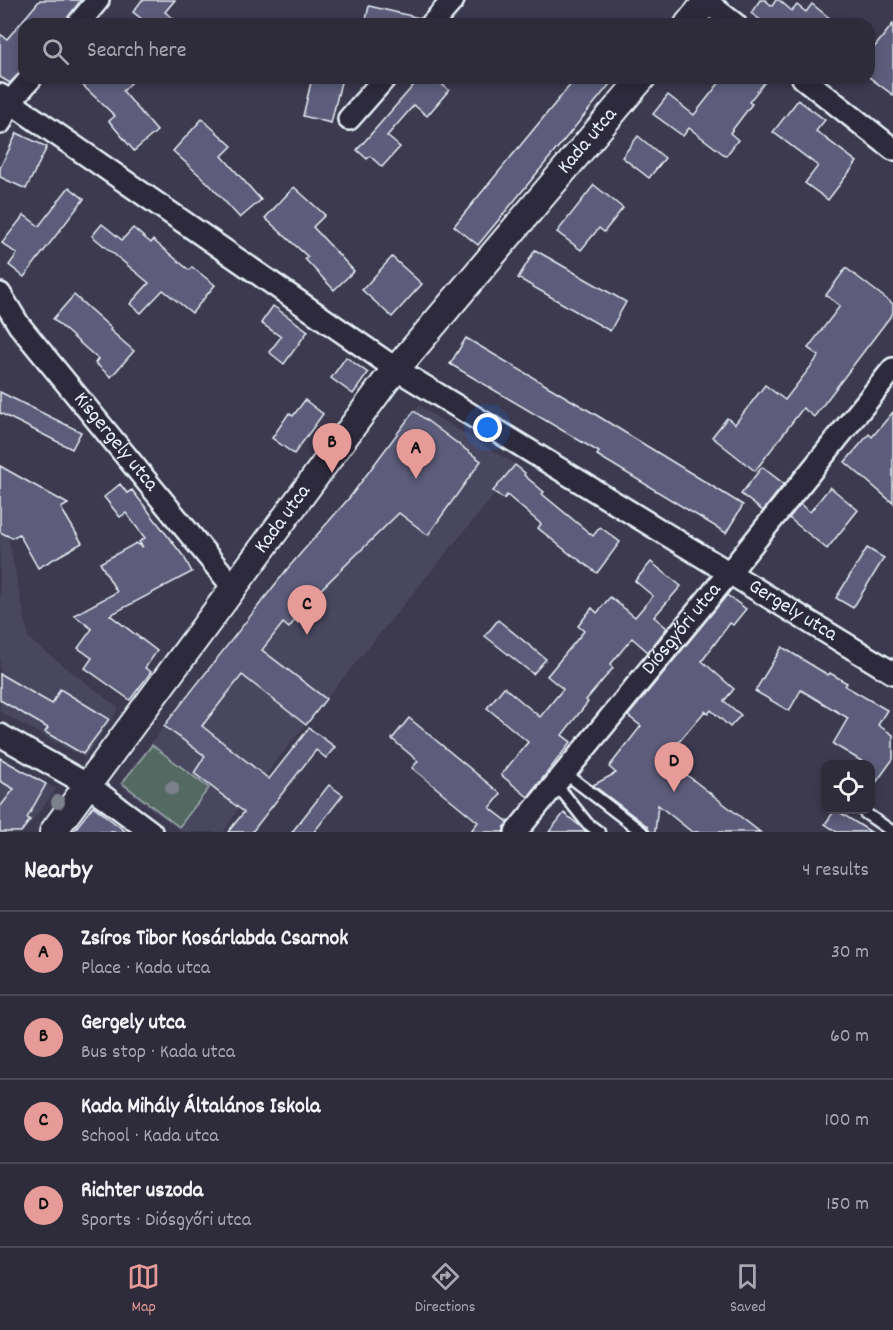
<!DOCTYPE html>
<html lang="en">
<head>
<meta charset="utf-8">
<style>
	body { margin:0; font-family:Dekko,sans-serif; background:#3a3746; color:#f1f3f6 }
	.controls { position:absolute; right:18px; bottom:18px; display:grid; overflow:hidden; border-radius:12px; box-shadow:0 3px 9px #0003 }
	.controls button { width:54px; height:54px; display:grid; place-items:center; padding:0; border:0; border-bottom:2px solid #494755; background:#2e2b3b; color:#f1f3f6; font:30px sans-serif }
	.you { position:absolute; left:488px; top:428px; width:21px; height:21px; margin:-15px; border:4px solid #fff; border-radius:50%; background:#1a73e8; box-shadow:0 0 0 9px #1a73e833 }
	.badge { display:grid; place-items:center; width:39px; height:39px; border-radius:50%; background:#e69b98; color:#111; font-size:20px; font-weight:700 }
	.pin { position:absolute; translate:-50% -50px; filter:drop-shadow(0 2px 3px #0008) }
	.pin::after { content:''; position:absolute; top:32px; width:21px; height:18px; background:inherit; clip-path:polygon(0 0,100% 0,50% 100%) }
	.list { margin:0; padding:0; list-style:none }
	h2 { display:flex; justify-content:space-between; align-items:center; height:78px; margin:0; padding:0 24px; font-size:26px }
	h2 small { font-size:20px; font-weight:400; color:#a7a7af }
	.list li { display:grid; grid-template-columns:39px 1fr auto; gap:18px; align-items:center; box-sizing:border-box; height:84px; padding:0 24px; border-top:2px solid #494755 }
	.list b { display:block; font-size:22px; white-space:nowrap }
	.list p { margin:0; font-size:20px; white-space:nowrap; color:#a7a7af }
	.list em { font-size:20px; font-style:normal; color:#a7a7af }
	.icon { flex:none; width:33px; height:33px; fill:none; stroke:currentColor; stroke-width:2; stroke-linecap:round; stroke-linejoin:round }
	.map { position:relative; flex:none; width:893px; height:832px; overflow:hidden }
	.search { position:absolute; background:#2e2b3b; box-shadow:0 3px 9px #0003; left:18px; right:18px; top:18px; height:66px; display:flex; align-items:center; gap:15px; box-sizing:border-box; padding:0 21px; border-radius:18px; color:#a7a7af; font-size:22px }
	.sheet { height:414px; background:#2e2b3b }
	nav { display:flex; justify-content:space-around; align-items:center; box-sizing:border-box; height:84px; border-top:2px solid #494755; background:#2e2b3b; font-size:16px; color:#a7a7af }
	nav a { display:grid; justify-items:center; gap:3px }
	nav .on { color:#e69b98 }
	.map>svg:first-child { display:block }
	.built { fill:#4a475f }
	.green { fill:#556963; stroke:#9eadae; stroke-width:1.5 }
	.building { fill:#5d5c7a; stroke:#e8f1f8; stroke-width:1.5 }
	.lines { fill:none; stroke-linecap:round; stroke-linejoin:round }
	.service-casing { stroke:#e8f1f8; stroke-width:15 }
	.minor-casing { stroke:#e8f1f8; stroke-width:26 }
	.tertiary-casing { stroke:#e8f1f8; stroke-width:30 }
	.service { stroke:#2f2a3d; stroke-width:10 }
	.minor { stroke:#2f2a3d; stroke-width:21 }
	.tertiary { stroke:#2f2a3d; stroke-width:26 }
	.tree { fill:#7b808b }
	.labels { text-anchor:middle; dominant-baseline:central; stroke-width:4.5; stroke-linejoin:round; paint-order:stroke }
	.street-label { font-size:21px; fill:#e8f1f8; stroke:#2f2a3d }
</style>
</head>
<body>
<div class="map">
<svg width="893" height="832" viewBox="0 0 893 832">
	<rect width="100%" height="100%" fill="#3d394f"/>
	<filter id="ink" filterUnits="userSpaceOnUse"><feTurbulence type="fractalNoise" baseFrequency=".0167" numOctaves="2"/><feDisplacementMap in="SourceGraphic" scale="12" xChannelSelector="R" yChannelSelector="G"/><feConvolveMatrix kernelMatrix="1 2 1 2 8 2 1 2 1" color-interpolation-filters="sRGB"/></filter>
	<g filter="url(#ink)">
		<!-- built -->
		<g class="built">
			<polygon points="419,406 518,466 326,699 239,808 224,832 182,832 119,784 286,570 350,497"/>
			<polygon points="0,498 29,639 119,708 85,758 0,712"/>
			<polygon points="0,758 56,789 24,832 0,832"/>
		</g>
		<!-- green -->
		<polygon class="green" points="152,745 209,788 179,827 122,783"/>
		<!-- building -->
		<g class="building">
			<polygon points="40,0 81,0 63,24 24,24 24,68 10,83 0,77 0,34 7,39"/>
			<polygon points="142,0 175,0 165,12 180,24 148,24 133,12"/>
			<polygon points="760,0 765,0 772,6 776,0 779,0 792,11 797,5 806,12 812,4 837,24 766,24 751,13"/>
			<polygon points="369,6 420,18 419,24 365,24"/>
			<polygon points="893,24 893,95 869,77 869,54"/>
			<polygon points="75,78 136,78 123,91 157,131 134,151 109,121 115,116"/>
			<polygon points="312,78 342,78 331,123 303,116"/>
			<polygon points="420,78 434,78 449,90 427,116 414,105 387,136 400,147 382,167 370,156 367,159 357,150"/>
			<polygon points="576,78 615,78 478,245 454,226"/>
			<polygon points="723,78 768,78 749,102 752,104 730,133 738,140 726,156 689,128 683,136 653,114 668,95 694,115"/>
			<polygon points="798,100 825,120 816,131 857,162 828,200 805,183 818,166 773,132"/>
			<polygon points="202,119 232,146 222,156 261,200 240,218 208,183 173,151"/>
			<polygon points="17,133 47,147 26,189 0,177 0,168"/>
			<polygon points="638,136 665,158 649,178 622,157"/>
			<polygon points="594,185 623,208 604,232 599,228 581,250 557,232"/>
			<polygon points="69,187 84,199 24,277 9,265 17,254 2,243 24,215 39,226"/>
			<polygon points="294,187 325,215 313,227 354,271 334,290 305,259 308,257 265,218"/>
			<polygon points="102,224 122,240 133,228 151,243 153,240 189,270 192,267 215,285 192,313 163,290 141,313 130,304 149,283 92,236"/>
			<polygon points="535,250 626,302 610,331 518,278"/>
			<polygon points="392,257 422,284 392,317 362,290"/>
			<polygon points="846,268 893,304 893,313 814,417 803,408 755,471 712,437 727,418 735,424 765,385 785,400 819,356 808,348 840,306 826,295"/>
			<polygon points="74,295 111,328 110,330 134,351 111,377 95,363 98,359 53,319"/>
			<polygon points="273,306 308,331 284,364 269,352 281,337 261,323"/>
			<polygon points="466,338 593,413 743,505 726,533 597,455 599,452 450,364"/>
			<polygon points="346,357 368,373 353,394 331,378"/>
			<polygon points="0,392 81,432 72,449 0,413"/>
			<polygon points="305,400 323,414 294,454 272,438 289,413 293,416"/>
			<polygon points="414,411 481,461 428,535 399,513 306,604 310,607 298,623 295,620 289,628 283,623 262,650 326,699 306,725 242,675 202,726 269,779 309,728 335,747 326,758 316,750 252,832 228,832 244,812 194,773 205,756 164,726 288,568 350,497"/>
			<polygon points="893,412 893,503 845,462 869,434 872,437"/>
			<polygon points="515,465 525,473 524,475 544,492 542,494 593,536 600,527 620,542 597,573 571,554 571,555 538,528 541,524 507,495 504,499 493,491"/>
			<polygon points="0,466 68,504 61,508 82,543 38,568 19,534 12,538 0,532"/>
			<polygon points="762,467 784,484 763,511 741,494"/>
			<polygon points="120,484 127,493 132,490 184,557 192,572 110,615 157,651 145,668 151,672 130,700 85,668 92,658 78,648 92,629 74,615 117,592 100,563 136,543 143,547 139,542 145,538 126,513 120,517 104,497"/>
			<polygon points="830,487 858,510 827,549 789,518 800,504 810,512"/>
			<polygon points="867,548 884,558 853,608 836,598"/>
			<polygon points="651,562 681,586 654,617 667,628 648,652 632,638 610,665 613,668 586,700 588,702 562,735 571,742 528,797 501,775 528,742 487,708 504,687 540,717 563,689 547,676 584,631 578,626 592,608 597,613 610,597 635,617 653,596 635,581"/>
			<polygon points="727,595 746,609 733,625 730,623 702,661 734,689 724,701 741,715 730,727 711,710 708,714 705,711 665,758 760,832 692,832 658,805 655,832 650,832 647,826 593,785 616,773 609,767 641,726 628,716"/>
			<polygon points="498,620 546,659 533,674 485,636"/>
			<polygon points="782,647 828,675 830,673 847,683 845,686 887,710 878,725 893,735 893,759 870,791 870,765 868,765 833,744 848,718 801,690 789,711 755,691"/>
			<polygon points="0,674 52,704 60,689 109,719 83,754 45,732 48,728 0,700"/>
			<polygon points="409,718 501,794 490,808 508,822 503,832 470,832 478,822 412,768 418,761 392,739"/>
			<polygon points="0,758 46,784 27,818 30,820 21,832 0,832 0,807 14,789 0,781"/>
			<polygon points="329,785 343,795 314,832 292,832"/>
			<polygon points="93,806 126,832 73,832"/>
			<polygon points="835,810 836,810 871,832 837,832 825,824"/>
			<polygon points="564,813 580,826 586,832 549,832"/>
		</g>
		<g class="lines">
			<defs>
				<g id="service">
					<polyline points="565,773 642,832"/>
					<polyline points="554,786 564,794 587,823 599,832"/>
					<polyline points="865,813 893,832"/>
				</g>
				<g id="minor">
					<polyline points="704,0 735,24"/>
					<polyline points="78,24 98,0"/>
					<polyline points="432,24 453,0"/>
					<polyline points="803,78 893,149"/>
					<path id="s1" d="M0 95 396 369 893 673"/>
					<polyline points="349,119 385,78"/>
					<polyline points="0,123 10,102 31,78"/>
					<path id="s2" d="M0 294 19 325 233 587"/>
					<polyline points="0,735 88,785 151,832"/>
					<path id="s3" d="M516 832 729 573 893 369"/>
				</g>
				<g id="tertiary">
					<polyline points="688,24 708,0"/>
					<path id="s4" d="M53 832 386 381 642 78"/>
				</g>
			</defs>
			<!-- service casing -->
			<use href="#service" class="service-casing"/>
			<!-- minor casing -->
			<use href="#minor" class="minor-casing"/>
			<!-- tertiary casing -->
			<use href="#tertiary" class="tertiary-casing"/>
			<!-- service -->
			<use href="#service" class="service"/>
			<!-- minor -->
			<use href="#minor" class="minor"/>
			<!-- tertiary -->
			<use href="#tertiary" class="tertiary"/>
		</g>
		<!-- trees -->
		<g class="tree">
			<circle cx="172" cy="788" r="7"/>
			<circle cx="58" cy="802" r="7"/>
		</g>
	</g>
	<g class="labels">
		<!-- street labels -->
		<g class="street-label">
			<text stroke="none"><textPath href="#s4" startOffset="874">Kada utca</textPath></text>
			<text stroke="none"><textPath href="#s2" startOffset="188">Kisgergely utca</textPath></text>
			<text stroke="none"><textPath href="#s4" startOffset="388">Kada utca</textPath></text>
			<text stroke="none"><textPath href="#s1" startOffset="946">Gergely utca</textPath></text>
			<text stroke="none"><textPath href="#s3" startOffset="262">Diósgyőri utca</textPath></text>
		</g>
	</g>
</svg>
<div class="controls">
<button><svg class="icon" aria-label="locate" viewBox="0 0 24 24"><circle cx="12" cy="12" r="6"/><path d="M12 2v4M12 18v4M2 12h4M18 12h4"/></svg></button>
</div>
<div class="you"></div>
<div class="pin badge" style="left:416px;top:479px">A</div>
<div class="pin badge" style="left:332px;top:473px">B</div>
<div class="pin badge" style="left:307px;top:635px">C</div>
<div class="pin badge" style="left:674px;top:792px">D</div>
<div class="search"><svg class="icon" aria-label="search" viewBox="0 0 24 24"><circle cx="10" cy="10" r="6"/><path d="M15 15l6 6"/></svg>Search here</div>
</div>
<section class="sheet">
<h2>Nearby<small>4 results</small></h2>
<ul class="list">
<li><span class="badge">A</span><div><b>Zsíros Tibor Kosárlabda Csarnok</b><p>Place · Kada utca</p></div><em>30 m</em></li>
<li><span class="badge">B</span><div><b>Gergely utca</b><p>Bus stop · Kada utca</p></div><em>60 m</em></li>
<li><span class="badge">C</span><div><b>Kada Mihály Általános Iskola</b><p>School · Kada utca</p></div><em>100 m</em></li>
<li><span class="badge">D</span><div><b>Richter uszoda</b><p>Sports · Diósgyőri utca</p></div><em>150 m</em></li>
</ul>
</section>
<nav>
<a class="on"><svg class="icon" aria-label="map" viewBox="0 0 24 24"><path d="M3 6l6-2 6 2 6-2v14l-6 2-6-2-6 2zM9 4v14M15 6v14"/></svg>Map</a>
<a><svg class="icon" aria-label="directions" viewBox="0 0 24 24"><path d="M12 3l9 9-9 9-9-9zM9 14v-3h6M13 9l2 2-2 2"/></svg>Directions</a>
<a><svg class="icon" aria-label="saved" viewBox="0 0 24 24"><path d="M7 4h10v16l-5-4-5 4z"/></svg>Saved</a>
</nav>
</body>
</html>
